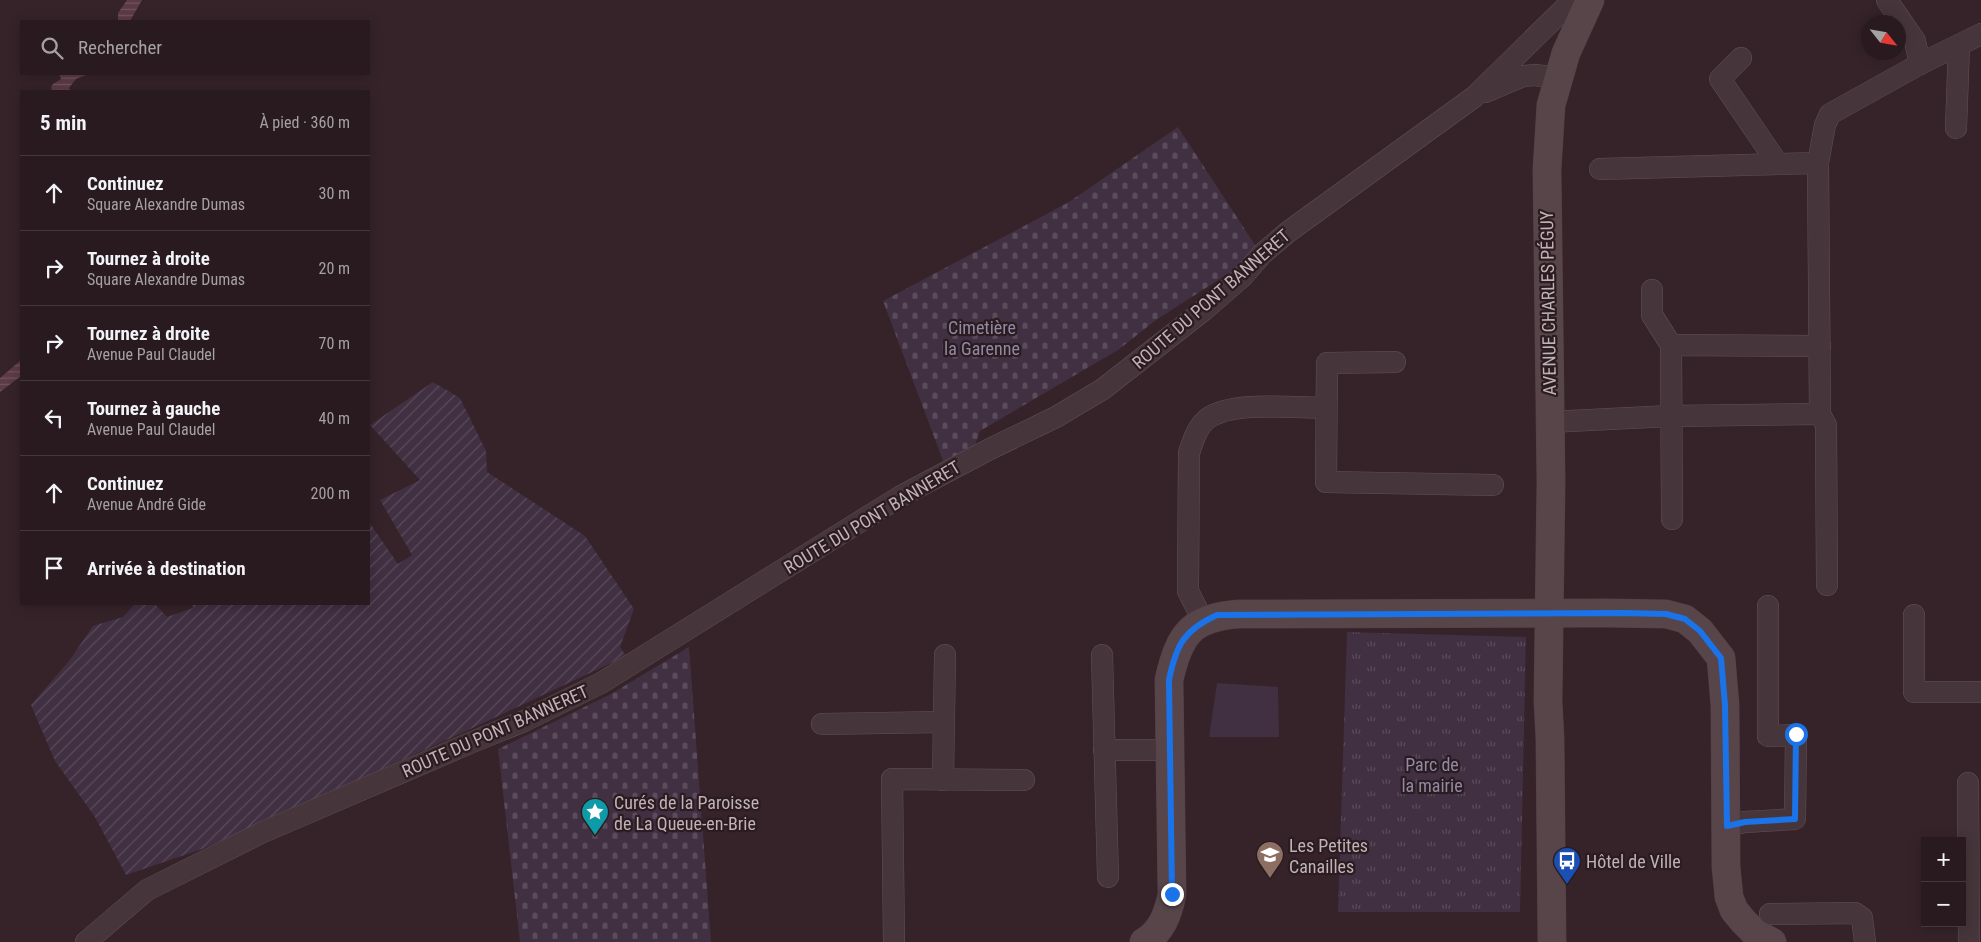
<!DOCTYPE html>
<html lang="fr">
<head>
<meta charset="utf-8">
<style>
	body { margin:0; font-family:"Roboto Condensed",sans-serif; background:#34272c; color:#f1f3f6 }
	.controls { position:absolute; right:15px; bottom:15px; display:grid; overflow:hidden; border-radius:0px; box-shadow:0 2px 12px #0003 }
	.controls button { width:45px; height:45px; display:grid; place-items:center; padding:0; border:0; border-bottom:1px solid #44383d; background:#281a1f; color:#f1f3f6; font:25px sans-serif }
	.compass { position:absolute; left:1861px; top:15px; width:45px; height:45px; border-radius:50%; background:#281a1f; box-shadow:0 2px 12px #0003; rotate:121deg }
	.stop { position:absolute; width:15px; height:15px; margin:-11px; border:4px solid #1a73e8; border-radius:50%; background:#fff }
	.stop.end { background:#1a73e8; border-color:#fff; box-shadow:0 1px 5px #0008 }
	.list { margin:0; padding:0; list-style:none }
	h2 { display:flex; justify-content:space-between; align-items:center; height:65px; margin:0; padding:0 20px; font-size:21px }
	h2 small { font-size:16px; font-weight:400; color:#a5a1a4 }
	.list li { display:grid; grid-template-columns:32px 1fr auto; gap:15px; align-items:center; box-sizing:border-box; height:75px; padding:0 20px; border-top:1px solid #44383d }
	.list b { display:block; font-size:19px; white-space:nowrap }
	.list p { margin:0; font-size:16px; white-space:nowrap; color:#a5a1a4 }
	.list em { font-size:16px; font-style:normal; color:#a5a1a4 }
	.icon { flex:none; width:28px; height:28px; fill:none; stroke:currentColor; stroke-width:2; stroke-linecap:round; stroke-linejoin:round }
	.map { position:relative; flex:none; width:1981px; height:942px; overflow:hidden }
	.search { position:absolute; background:#281a1f; box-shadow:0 2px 12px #0003; left:20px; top:20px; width:350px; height:55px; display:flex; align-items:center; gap:12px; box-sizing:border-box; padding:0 18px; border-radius:0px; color:#a5a1a4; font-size:19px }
	.panel { position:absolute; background:#281a1f; box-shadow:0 2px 12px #0003; left:20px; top:90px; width:350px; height:515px; border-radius:0px }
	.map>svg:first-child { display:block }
	.grass { fill:#403042 }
	.cemetery { fill:url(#cemetery-stones) }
	.park { fill:url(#park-tufts) }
	.garden { fill:url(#garden-furrows) }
	.water { fill:url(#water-rules) }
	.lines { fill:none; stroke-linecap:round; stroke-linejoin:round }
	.street-casing { stroke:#615156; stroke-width:22 }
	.secondary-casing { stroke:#4f4044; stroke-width:29 }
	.street { stroke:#46363b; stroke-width:21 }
	.secondary { stroke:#58454a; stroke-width:28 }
	.route { stroke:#1a73e8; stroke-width:6 }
	.labels { text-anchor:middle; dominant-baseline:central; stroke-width:4.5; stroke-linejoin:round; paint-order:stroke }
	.street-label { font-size:18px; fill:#c2b1b6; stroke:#2a1c20 }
	.park-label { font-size:18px; fill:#9289a6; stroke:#2a1c20 }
	.poi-label { font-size:18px; fill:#c2b1b6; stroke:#2a1c20; text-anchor:start }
</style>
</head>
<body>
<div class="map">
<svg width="1981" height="942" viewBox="0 0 1981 942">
	<defs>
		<pattern id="cemetery-stones" width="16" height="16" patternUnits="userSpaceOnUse" patternTransform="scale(1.25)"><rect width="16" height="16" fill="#403042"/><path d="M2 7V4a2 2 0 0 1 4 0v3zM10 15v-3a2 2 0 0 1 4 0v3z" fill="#5a4c5b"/></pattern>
		<pattern id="park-tufts" width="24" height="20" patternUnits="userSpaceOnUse" patternTransform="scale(1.25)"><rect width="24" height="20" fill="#403042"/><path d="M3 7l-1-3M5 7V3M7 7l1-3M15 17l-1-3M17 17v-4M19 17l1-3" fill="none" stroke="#5a4c5b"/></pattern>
		<pattern id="garden-furrows" width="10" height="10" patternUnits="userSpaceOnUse" patternTransform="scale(1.25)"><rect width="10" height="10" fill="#403042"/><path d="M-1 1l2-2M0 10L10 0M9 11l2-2" fill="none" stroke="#5a4c5b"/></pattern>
		<pattern id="water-rules" width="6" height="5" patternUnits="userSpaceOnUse" patternTransform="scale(1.25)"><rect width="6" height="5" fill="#5c3a46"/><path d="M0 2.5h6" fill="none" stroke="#72545e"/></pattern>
	</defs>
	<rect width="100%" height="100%" fill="#352329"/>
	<!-- grass -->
	<polygon class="grass" points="1217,683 1278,687 1279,737 1209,737"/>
	<!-- cemetery -->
	<g class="cemetery">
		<polygon points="1178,127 1257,248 1237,268 1156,320 1118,350 980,431 973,451 945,466 883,301 1069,202"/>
		<polygon points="689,647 711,942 520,942 498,749 611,694"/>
	</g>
	<!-- park -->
	<polygon class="park" points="1347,632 1526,637 1520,912 1338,912"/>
	<!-- garden -->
	<polygon class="garden" points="433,382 460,398 486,451 487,472 585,536 634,609 620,647 626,656 460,734 205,848 126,875 95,817 55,761 31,705 69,661 93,626 123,617 135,604 155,604 167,617 193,608 192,604 369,604 369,522 398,564 412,555 380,500 420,480 370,425"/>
	<!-- water -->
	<g class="water">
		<polygon points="127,0 142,0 130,21 118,21 118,13"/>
		<polygon points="59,74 89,74 76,79 69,88 71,91 52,91 51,87 53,84 61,79"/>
		<polygon points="21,360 21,376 0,392 0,378"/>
	</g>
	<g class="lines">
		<defs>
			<g id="street">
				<polyline points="1887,0 1915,41 1920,64"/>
				<polyline points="1741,58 1720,79 1778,164"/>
				<polyline points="1485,92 1523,76 1535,75 1559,78"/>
				<polyline points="1956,128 1959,45"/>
				<polyline points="1600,169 1818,163"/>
				<polyline points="1652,290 1652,315 1671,345"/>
				<polyline points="1395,362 1327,363 1326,482 1493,485"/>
				<polyline points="1549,422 1670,416 1820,414"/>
				<polyline points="1672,519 1671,345 1820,346"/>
				<polyline points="1827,585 1826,425 1820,414 1818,163 1825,125 1830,114 1920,64 1981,34"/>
				<polyline points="1914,615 1914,692 1981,692"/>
				<path d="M1203 621 1188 591 1189 453C1193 441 1197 427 1207 419 1231 400 1296 408 1326 408"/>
				<polyline points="1102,655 1108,877"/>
				<polyline points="822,724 944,722"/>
				<polyline points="1104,750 1170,750"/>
				<polyline points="943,780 945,655"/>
				<polyline points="1968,783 1969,942"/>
				<polyline points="1727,826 1745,822 1795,819 1796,735 1768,736 1768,606"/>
				<polyline points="1770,914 1855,913 1862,918 1865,942"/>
				<polyline points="86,942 147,890 261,833 470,743 524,721 601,683 901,496 990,449 1056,417 1103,389 1204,310 1242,277 1262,254 1288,232 1474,97 1573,0"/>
				<polyline points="894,942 892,779 1024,780"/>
			</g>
			<g id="secondary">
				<path d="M1144 942C1162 932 1168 913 1172 895L1169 680C1179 635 1191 617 1239 614L1607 613 1666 614 1685 619 1700 631 1721 658 1725 705 1726 867 1729 897 1734 910 1743 921 1755 933 1772 942"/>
				<polyline points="1552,942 1550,739 1548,701 1551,482 1547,169 1551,105 1566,53 1590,0"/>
			</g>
		</defs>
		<!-- street casing -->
		<use href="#street" class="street-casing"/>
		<!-- secondary casing -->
		<use href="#secondary" class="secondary-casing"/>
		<!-- street -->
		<use href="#street" class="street"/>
		<!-- secondary -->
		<use href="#secondary" class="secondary"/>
	</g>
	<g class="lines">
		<!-- route -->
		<path class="route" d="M1172 894 1169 680C1176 645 1184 630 1217 615L1623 613 1666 614 1685 619 1700 631 1721 658 1725 705 1727 826 1745 822 1795 819 1796 734"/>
	</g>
	<!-- icons -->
	<defs>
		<symbol id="sight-pin" viewBox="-11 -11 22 30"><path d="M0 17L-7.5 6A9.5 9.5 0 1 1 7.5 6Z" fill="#0f9aa8" stroke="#2a1c20"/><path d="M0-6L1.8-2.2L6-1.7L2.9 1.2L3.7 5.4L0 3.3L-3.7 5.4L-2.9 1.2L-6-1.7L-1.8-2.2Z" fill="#fff"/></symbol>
		<symbol id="school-pin" viewBox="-11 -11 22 30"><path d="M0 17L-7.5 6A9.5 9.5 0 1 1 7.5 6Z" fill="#8d6e63" stroke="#2a1c20"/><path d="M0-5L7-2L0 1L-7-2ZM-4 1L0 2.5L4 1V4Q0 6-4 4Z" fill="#fff"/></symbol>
		<symbol id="bus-pin" viewBox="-11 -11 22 30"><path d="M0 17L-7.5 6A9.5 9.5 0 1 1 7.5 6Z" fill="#1a4fb4" stroke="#2a1c20"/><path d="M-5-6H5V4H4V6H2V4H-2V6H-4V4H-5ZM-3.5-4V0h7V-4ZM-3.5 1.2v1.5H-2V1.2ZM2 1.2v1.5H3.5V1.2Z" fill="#fff"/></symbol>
	</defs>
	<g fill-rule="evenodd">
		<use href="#sight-pin" x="579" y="796" width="32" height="43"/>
		<use href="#school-pin" x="1254" y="839" width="32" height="43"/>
		<use href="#bus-pin" x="1551" y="845" width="32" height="43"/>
	</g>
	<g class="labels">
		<!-- street labels -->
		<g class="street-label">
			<text transform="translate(1211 299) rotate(-41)">ROUTE DU PONT BANNERET</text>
			<text transform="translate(1548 303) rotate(-91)">AVENUE CHARLES PÉGUY</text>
			<text transform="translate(872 517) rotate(-31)">ROUTE DU PONT BANNERET</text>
			<text transform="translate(495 731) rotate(-24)">ROUTE DU PONT BANNERET</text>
		</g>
		<!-- park labels -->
		<g class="park-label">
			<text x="982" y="327">Cimetière<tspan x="982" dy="21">la Garenne</tspan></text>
			<text x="1432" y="764">Parc de<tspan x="1432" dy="21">la mairie</tspan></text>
		</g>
		<!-- poi labels -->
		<g class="poi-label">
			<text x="614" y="802">Curés de la Paroisse<tspan x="614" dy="21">de La Queue-en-Brie</tspan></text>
			<text x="1289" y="845">Les Petites<tspan x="1289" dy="21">Canailles</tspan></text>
			<text x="1586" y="861">Hôtel de Ville</text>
		</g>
	</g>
</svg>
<div class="controls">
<button>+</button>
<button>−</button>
</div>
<svg class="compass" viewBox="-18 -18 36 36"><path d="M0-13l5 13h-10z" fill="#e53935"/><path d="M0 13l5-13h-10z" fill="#a5a1a4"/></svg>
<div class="stop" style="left:1796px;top:734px"></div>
<div class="stop end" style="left:1172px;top:894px"></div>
<div class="search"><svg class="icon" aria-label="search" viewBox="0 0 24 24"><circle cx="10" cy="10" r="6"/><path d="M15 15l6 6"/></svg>Rechercher</div>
<section class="panel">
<h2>5 min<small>À pied · 360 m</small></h2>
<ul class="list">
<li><svg class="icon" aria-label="ahead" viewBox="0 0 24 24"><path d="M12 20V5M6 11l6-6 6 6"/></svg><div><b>Continuez</b><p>Square Alexandre Dumas</p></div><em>30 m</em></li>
<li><svg class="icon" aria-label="right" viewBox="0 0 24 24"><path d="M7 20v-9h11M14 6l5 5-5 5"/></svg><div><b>Tournez à droite</b><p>Square Alexandre Dumas</p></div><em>20 m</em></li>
<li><svg class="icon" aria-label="right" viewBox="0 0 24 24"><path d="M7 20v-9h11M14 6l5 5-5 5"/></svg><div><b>Tournez à droite</b><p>Avenue Paul Claudel</p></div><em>70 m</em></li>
<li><svg class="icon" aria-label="left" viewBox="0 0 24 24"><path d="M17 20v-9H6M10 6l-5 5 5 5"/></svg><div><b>Tournez à gauche</b><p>Avenue Paul Claudel</p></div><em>40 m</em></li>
<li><svg class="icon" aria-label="ahead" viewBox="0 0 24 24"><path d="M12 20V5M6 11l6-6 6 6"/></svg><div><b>Continuez</b><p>Avenue André Gide</p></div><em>200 m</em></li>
<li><svg class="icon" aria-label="arrive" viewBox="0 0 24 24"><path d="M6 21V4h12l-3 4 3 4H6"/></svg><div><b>Arrivée à destination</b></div></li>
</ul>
</section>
</div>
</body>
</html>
